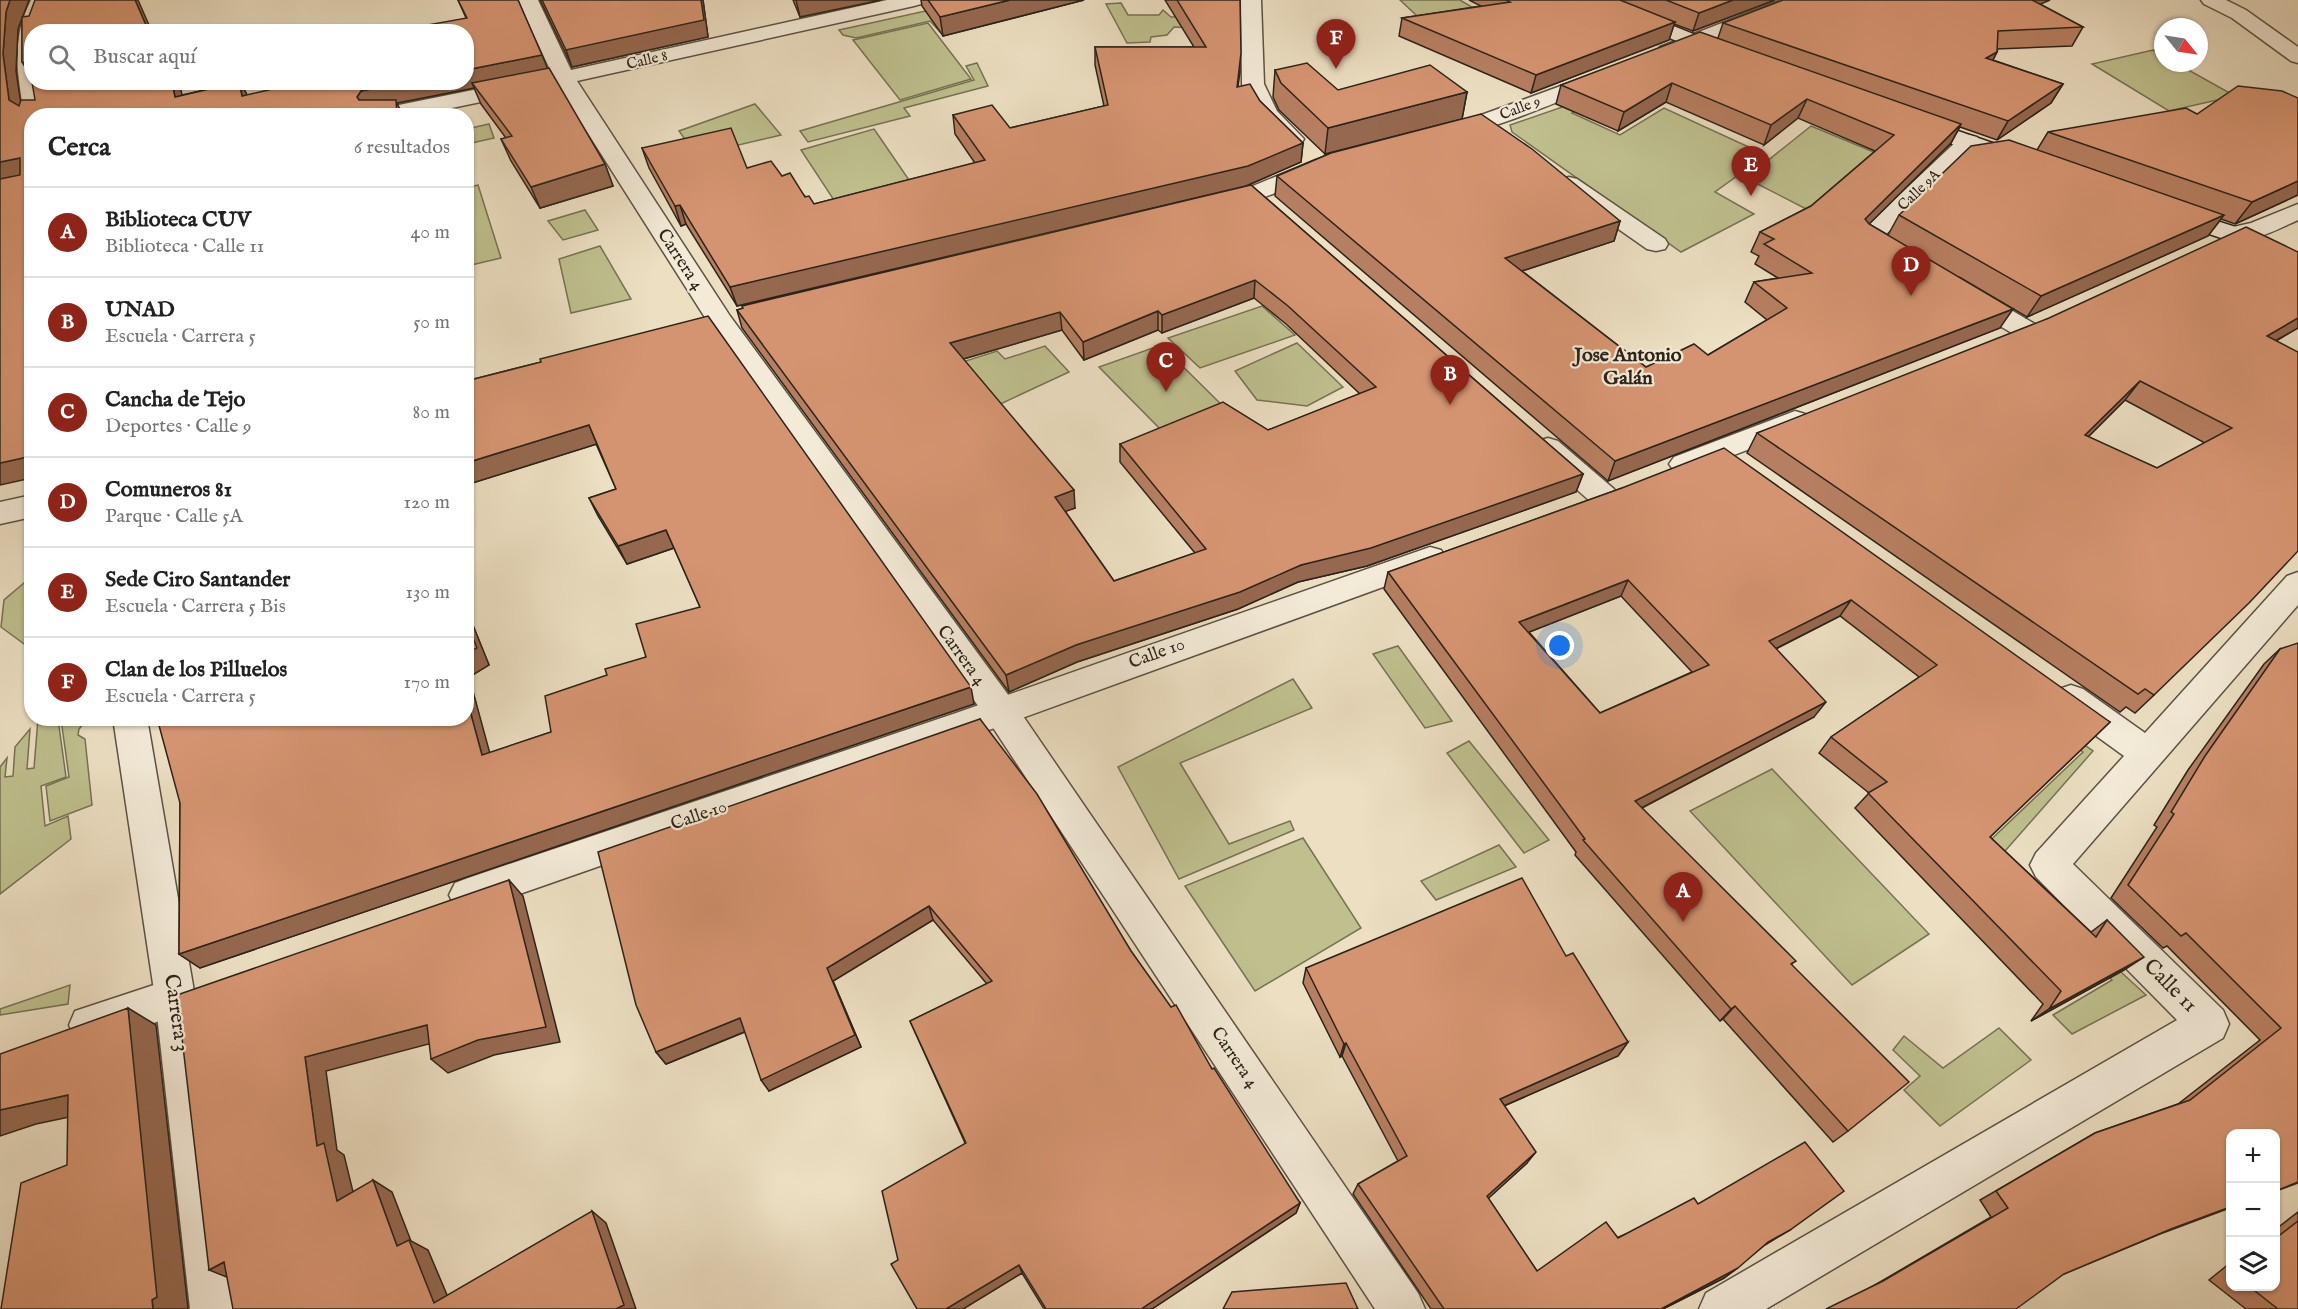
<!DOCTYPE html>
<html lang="es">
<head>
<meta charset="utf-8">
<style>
	body { margin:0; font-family:"IM FELL English",serif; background:#f2f2f2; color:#222 }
	.controls { position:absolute; right:18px; bottom:18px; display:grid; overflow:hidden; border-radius:12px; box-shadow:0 2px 4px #0004 }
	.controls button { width:54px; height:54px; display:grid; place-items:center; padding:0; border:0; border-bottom:2px solid #e0e0e0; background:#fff; color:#222; font:30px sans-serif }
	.compass { position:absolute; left:2154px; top:18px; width:54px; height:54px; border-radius:50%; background:#fff; box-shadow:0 2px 4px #0004; rotate:120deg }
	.you { position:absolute; left:1560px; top:646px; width:21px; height:21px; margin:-15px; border:4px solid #fff; border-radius:50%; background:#1a73e8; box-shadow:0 0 0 9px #1a73e833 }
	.badge { display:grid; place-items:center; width:39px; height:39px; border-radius:50%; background:#8f2418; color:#fff; font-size:20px; font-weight:700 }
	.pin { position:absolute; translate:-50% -50px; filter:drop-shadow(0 2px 3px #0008) }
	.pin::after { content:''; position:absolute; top:32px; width:21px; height:18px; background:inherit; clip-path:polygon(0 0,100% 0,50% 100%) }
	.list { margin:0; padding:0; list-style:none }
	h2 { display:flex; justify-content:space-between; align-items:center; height:78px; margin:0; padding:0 24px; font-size:26px }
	h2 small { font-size:20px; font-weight:400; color:#767676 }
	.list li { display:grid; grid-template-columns:39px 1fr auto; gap:18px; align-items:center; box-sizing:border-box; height:90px; padding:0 24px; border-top:2px solid #e0e0e0 }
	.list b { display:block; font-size:22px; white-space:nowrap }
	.list p { margin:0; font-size:20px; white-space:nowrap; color:#767676 }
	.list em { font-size:20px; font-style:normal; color:#767676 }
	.icon { flex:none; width:33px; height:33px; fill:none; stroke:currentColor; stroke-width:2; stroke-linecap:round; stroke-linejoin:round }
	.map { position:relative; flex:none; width:2298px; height:1309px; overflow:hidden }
	.search { position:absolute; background:#fff; box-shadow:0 2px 4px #0004; left:24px; top:24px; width:450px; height:66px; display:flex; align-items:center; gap:15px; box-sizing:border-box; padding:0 21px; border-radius:24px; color:#767676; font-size:22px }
	.panel { position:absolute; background:#fff; box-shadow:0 2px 4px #0004; left:24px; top:108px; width:450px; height:618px; border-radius:24px }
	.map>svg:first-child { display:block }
	.green { fill:#bfc08e; stroke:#767254; stroke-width:1.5 }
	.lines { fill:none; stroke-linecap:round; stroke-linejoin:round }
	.minor-casing { stroke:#5c5244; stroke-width:3 }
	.tertiary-casing { stroke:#5c5244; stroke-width:3 }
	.secondary-casing { stroke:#2c231a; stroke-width:3 }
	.minor { fill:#f3ead7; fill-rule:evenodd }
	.tertiary { fill:#f3ead7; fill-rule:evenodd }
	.secondary { fill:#f3ead7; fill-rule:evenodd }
	.wall { fill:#b77f61; stroke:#2c231a; stroke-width:1.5; fill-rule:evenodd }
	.shaded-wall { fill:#95684f; stroke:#2c231a; stroke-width:1.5 }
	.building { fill:#d59471; stroke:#2c231a; stroke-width:1.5; fill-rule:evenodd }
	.labels { text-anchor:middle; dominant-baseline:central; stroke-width:4.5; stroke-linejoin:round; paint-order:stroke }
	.far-street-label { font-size:15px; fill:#2c231a; stroke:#f3ead7 }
	.street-label { font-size:18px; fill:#2c231a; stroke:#f3ead7 }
	.neighbourhood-label { font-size:20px; font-weight:bold; fill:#2c231a; stroke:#f3ead7 }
	.near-street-label { font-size:21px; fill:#2c231a; stroke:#f3ead7 }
</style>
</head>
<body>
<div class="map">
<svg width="2298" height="1309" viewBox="0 0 2298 1309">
	<rect width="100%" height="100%" fill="#ecdfc2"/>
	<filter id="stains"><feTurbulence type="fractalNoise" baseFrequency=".00333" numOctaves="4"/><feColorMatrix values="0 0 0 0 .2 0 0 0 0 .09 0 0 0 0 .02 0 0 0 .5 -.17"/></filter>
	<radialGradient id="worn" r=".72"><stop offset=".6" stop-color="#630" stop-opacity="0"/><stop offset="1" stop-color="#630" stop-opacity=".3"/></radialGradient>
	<!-- green -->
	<g class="green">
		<polygon points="1400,0 1460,0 1492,19 1430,28"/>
		<polygon points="1121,3 1128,15 1159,15 1163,10 1171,17 1239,15 1238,30 1174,27 1167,35 1151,37 1150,42 1127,43 1106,4"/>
		<polygon points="939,8 953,29 940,32 930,21 856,38 843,35 839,30"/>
		<polygon points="928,23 971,79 900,100 853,40"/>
		<polygon points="2153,50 2163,56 2163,63 2176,63 2235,96 2169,111 2092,64"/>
		<polygon points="977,63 988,86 904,108 910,116 808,142 800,131 974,80 966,66"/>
		<polygon points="1597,95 1572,113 1620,135 1664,108 1766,155 1715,192 1754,214 1681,252 1512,132 1510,125"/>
		<polygon points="755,104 781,135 696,155 679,131"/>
		<polygon points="489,124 494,138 467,144 467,129"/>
		<polygon points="1811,126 1881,155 1812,212 1746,178"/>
		<polygon points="874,129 918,193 843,214 801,150"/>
		<polygon points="478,185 501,258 467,266 467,188"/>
		<polygon points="585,210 598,230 563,240 548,221"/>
		<polygon points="600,246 631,299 571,313 559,259"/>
		<polygon points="1262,306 1295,335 1200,368 1168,338"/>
		<polygon points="1297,343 1343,387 1307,406 1257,400 1235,371"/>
		<polygon points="1161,345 1233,416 1172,441 1099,367"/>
		<polygon points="1045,346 1069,372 996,406 956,364 997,351 1005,359"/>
		<polygon points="31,577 31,649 1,627 4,600"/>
		<polygon points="1398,646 1452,721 1425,728 1373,654"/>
		<polygon points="1293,679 1312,708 1180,763 1229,844 1290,821 1294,830 1179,879 1118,767"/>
		<polygon points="1998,683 2093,751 1998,859 2146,995 2072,1034 2053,1015 2112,980 1979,851 2083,752 1994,685"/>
		<polygon points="38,719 58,719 66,777 41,786 45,826 68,816 71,839 0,894 0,767 7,758 5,777 13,776 15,747 30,729 27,769 34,768"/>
		<polygon points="61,719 83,719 84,723 79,729 78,735 85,739 92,805 50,821 46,786 69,777"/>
		<polygon points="1469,741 1549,840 1524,853 1447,753"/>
		<polygon points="1772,769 1929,934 1852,985 1690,811"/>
		<polygon points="1303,838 1361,928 1255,991 1185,886"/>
		<polygon points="1499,845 1516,867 1436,900 1421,881"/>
		<polygon points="70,985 68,1004 0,1015 0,1009"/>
		<polygon points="1999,1028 2031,1060 1940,1126 1904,1090 1920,1076 1893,1050 1904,1036 1943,1068"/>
	</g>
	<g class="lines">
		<defs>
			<g id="minor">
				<polygon points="518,0 538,0 571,70 887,0 924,0 921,4 914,6 577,81 730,316 1012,700 1418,1293 1425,1309 1375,1309 988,720 711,327 558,86 413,116 368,116 371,111 379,109 552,74"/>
				<polygon points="1241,0 1261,0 1264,84 1277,111 1304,139 1301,144 1293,146 1285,144 1260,119 1242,84"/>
				<polygon points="1781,0 1809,0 1806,4 1674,55 1667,57 1660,55 1657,51 1660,47"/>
				<polygon points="2201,0 2226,0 2246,10 2298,47 2298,63 2291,61 2232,18 2204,4"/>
				<path d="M1599 72 1606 74 1610 78 1606 82C1576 94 1465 143 1439 137L1436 132 1439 127 1473 118Z"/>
				<path d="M1969 135 1977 137 1980 142 1977 147 1884 236 1907 249 1910 254 1907 259C1891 263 1866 251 1857 237L1860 232 1961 137Z"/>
				<path d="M1316 160 1324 162 1328 167 1324 172C1296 184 1236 214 1207 207L1203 202 1207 197 1248 188Z"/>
				<polygon points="1569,177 1577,179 1665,239 1668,244 1665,249 1656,251 1647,249 1561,189 1557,184 1561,179"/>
				<path d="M2298 204V220C2276 230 2249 245 2224 239L2221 234 2224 229 2251 223Z"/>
				<polygon points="1968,288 1977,290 2035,324 2039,330 2035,336 2026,338 2017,336 1959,302 1955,296 1959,290"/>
				<polygon points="1548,438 1558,441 1614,489 1618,496 1614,503 1603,507 1592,503 1538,455 1534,448 1538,441"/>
				<polygon points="32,495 32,517 0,524 0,502"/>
				<polygon points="2298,572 2298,605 2073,864 2223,1010 2229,1024 2223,1038 1766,1309 1699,1309 1706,1293 2177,1020 2036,877 2030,865 2036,853 2124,756 2059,709 2054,699 2059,689 2071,685 2083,689 2145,733 2287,576"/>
				<polygon points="175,978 189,983 195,997 189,1011 89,1045 75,1039 69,1025 75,1011"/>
			</g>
			<g id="tertiary">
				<path d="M31 0H51L39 32H32V82H40L46 116H32V122L24 116C18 72 10 42 31 0Z"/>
				<polygon points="1795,411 1805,414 1809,421 1805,428 1684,474 1674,471 1669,464 1674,457"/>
				<polygon points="1430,547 1441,550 1446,558 1441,566 978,734 468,912 455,907 449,895 455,883 468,878 956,713"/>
				<polygon points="113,718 147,718 195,997 236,1309 190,1309 155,997"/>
			</g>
			<g id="secondary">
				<polygon points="1582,0 1609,0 1733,50 1736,54 1733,58 1726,60 1719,58 1585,4"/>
				<polygon points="1912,115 2027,155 2030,160 2027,165 2019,167 2011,165 1904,127 1901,122 1904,117"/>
				<polygon points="2173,207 2242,229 2298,256 2298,274 2224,239 2165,219 2161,214 2165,209"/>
			</g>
		</defs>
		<!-- minor casing -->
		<use href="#minor" class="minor-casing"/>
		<!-- tertiary casing -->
		<use href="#tertiary" class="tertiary-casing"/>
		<!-- secondary casing -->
		<use href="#secondary" class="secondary-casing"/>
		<!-- minor -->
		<use href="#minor" class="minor"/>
		<!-- tertiary -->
		<use href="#tertiary" class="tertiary"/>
		<!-- secondary -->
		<use href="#secondary" class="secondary"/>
	</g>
	<!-- wall -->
	<g class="wall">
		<polygon points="0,0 29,0 22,17 31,76 22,62 22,18 18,29 16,71 20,103 182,95 240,82 247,95 466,82 466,18 458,0 518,0 547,68 605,164 613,186 540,208 511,161 501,139 506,138 481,104 474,88 397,103 32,116 0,485"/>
		<polygon points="540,0 703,0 708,37 572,67"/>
		<polygon points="793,0 881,0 800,17"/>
		<polygon points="921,0 1084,0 943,36 922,6"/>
		<polygon points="1165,0 1240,0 1240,72 1238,87 1260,101 1303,143 1301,162 1246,186 737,306 686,224 681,226 649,168 642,148 747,168 782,176 814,204 975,163 955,134 953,115 1010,128 1104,106 1095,65 1095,47 1194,47"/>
		<polygon points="1469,0 1775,0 1693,31 1674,24 1669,40 1531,93 1399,36 1402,18 1481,6"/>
		<polygon points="2040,4 2083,27 2072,46 1997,49 1997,52 1993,60 2063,84 2051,103 1997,140 1960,127 1951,143 1869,224 1888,235 1899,215 2037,150 2048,132 2197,114 2298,98 2298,195 2235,224 2221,219 2208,236 2027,317 1959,277 2000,328 1608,481 1275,196 1277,176 1331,153 1325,154 1279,110 1273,97 1275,70 1338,90 1467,92 1462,119 1352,147 1620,221 1614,241 1522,271 1646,367 1708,355 1767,320 1745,302 1754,282 1778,278 1755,264 1759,256 1751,252 1760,232 1811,206 1875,151 1798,118 1764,145 1666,102 1618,131 1556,104 1561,85 1718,38 1723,23"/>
		<path d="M1251 185 1583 474 1576 492 1367 566 1298 582 1238 609 1077 662 1009 692 742 328 737 310 743 309 742 306ZM1254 298 1286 324 1360 394 1268 430 1120 444V462L1195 553 1114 581 1065 511 1075 508 963 359 1062 330 1084 360 1158 330 1162 333Z"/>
		<path d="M2298 252V328L2276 341 2154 695 2135 713 2126 707 2120 712 1747 453 1757 433ZM2125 400 2205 443 2157 468 2088 437Z"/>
		<polygon points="541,362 974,704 200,968 179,954 180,803 466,718 466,605 470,618 489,665 469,677 489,753 551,732 607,675 646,657 700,607 674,548 627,564 598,516 589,498 616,489 596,444 466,485 466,381"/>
		<path d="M1622 488 2110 722 1990 837 2091 932 2107 920 2124 970 2031 1021 2043 1004 1855 808 1869 793 1819 753 1831 737 1919 677 1840 616 1776 649 1814 717 1642 808 1792 965 1848 1131 1833 1142 1723 1019 1720 1021 1575 855 1576 852 1384 589 1388 572ZM1621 596 1692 672 1600 713 1529 632Z"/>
		<polygon points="2280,649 2298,1183 2276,1191 2276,1134 2230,1134 2230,1208 2160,1234 2064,1274 1868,1289 1991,1217 1980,1200 2095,1133 2178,1104 2260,1040 2167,946 2163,948 2111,898 2157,827 2154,825 2188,770 2264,664"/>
		<polygon points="980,719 1131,951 1212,1069 1300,1203 1296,1213 1152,1309 1044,1309 1022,1273 963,1309 917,1309 898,1260 965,1143 910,1021 987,984 933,920 833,981 861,1047 769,1091 745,1032 666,1064 656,1052"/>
		<polygon points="1566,956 1628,1042 1618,1056 1504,1106 1527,1163 1488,1198 1537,1271 1698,1204 1790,1230 1765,1245 1724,1278 1663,1309 1431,1309 1353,1194 1358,1184 1398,1161 1342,1056 1340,1057 1303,983 1306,968"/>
		<polygon points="2298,1212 2298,1309 2246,1309 2209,1280 2230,1263 2230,1287 2276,1287 2276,1229"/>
	</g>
	<!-- shaded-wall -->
	<g class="shaded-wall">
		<polygon points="10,0 29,0 18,29 16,71 23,118 9,100 3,54 6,12"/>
		<polygon points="135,0 138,0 152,32 149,32"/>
		<polygon points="701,0 703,0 708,37 572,67 566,50"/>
		<polygon points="796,0 881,0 800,17"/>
		<polygon points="1010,0 1084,0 943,36 940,17"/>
		<polygon points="1733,0 1775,0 1693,31 1699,13"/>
		<polygon points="2023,0 2050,0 2015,15"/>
		<polygon points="1675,22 1669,40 1531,93 1536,75"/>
		<polygon points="1997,52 1987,71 1986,58"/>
		<polygon points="542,55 549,72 472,83 474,88 397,103 403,116 366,115 357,97 361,91 404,82 466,82 466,70"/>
		<polygon points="172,82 179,82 187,115 175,97"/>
		<polygon points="240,82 250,100 242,96"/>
		<polygon points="1672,83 1666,102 1618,131 1624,112"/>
		<polygon points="2063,84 2051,103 1997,140 2008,121"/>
		<polygon points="1467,92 1462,119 1325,154 1328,128"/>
		<polygon points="1807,99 1798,118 1764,145 1771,125"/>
		<polygon points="1961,124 1951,143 1855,238 1865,219"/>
		<polygon points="1303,143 1301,162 1246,186 737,306 730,287"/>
		<polygon points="20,158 32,174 0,183 0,162"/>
		<polygon points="605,164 613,186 540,208 531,187"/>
		<polygon points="2298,181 2298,195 2235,224 2252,202"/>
		<polygon points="680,205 686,224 681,226 675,206"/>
		<polygon points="2224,215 2208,236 2027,317 2041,296"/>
		<polygon points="1620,221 1614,241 1500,278 1505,258"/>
		<polygon points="1255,280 1254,298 1162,333 1162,315"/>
		<polygon points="2013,309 2000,328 1608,481 1615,461"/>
		<polygon points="1158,311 1158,330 1084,360 1083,342"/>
		<polygon points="1060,312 1062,330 953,362 950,343"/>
		<polygon points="2298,318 2298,328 2250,355 2267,336"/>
		<polygon points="2140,381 2125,400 2070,455 2085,435"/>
		<polygon points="589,425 597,444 466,485 466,463"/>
		<polygon points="32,456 32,478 0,485 0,463"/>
		<polygon points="1583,474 1576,492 1367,566 1298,582 1238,609 1077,662 1009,692 1006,675 1076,645 1301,565"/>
		<polygon points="1074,490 1075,508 1056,515 1055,497"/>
		<polygon points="666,530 674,548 627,564 618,546"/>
		<polygon points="1628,580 1621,596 1514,638 1519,622"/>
		<polygon points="1851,600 1840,616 1759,657 1769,641"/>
		<polygon points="466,605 470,618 489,665 469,677 495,772 482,755 466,696"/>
		<polygon points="971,687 974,704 200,968 179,954"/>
		<polygon points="1826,702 1814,717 1626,816 1635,801"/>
		<polygon points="509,880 523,896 560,1042 494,1055 448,1073 431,1059"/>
		<polygon points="929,906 933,920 833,981 861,1047 769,1091 761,1080 827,968"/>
		<polygon points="2144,957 2124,970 2031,1021 2049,1009"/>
		<polygon points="1735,1006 1723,1019 1720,1021 1731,1009"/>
		<polygon points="128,1008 156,1025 188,1308 186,1309 153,1309"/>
		<polygon points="740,1018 749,1030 666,1064 656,1052"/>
		<polygon points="427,1025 444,1040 326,1071 337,1150 344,1155 358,1212 337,1201 317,1146 305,1057"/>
		<polygon points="1628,1042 1618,1056 1492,1111 1500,1099"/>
		<polygon points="1346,1043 1342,1056 1340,1057 1344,1044"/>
		<polygon points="68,1095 98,1111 36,1124 0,1136 0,1110"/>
		<polygon points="1536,1152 1527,1163 1479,1207 1487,1196"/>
		<polygon points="373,1180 392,1192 411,1241 428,1250 453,1309 434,1303 397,1246"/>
		<polygon points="1300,1203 1296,1213 1152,1309 1141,1309"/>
		<polygon points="592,1211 606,1223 636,1309 616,1309"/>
		<polygon points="224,1262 234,1280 209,1270"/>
		<polygon points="1019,1265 1022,1273 963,1309 946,1309"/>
		<polygon points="1738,1268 1724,1278 1663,1309 1661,1309"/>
	</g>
	<!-- building -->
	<g class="building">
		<polygon points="0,0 10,0 6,12 3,54 9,100 19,106 21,100 35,100 32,82 172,82 175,97 239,82 242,96 304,82 404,82 361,91 357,97 359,100 396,100 397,116 32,116 32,456 0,463 0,179 20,175 20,158 0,162"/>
		<polygon points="35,0 135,0 149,32 32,32 32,77 30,64 22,62 22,17 29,16"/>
		<polygon points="458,0 518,0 542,55 466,70 466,32 417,32 416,27 467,18"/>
		<polygon points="542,0 701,0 704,20 566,50"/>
		<polygon points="928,0 1010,0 940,17"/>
		<polygon points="1177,0 1240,0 1241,53 1237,87 1250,84 1260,101 1303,143 1248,166 730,287 680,205 675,206 642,148 731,128 747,168 771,161 782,176 790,173 805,197 809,196 814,204 985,160 953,115 992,105 1010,128 1108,105 1095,47 1206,47"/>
		<polygon points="1506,0 1620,0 1675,22 1536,75 1402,18 1510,2"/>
		<polygon points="1666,0 1733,0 1699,13"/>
		<polygon points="1783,0 2032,0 2083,27 1998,31 1997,52 1986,58 2063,84 2008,121 1723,23"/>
		<polygon points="1700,32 1961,124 1865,219 1869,224 2013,309 1615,461 1277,176 1331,153 1481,114 1532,149 1620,221 1505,258 1646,367 1694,344 1708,355 1787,308 1754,282 1812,273 1764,244 1774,239 1760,232 1811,206 1894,135 1807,99 1771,125 1672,83 1624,112 1561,85"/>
		<polygon points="1307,63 1338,90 1430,65 1467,92 1328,128 1281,83 1275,70"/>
		<polygon points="549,68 605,164 531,187 501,139 512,136 472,83"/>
		<polygon points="2238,86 2282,91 2298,98 2298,181 2252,202 2048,132 2186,108 2197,114"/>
		<polygon points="2009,140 2224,215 2041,296 1899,215 1971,146"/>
		<path d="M1251 185 1583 474 1371 548 1301 565 1240 592 1076 645 1006 675 737 310 743 308 742 306ZM1255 280 1288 306 1376 387 1268 430 1223 402 1120 444 1206 549 1114 581 1055 497 1074 490 950 343 1060 312 1083 342 1158 311 1162 315Z"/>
		<path d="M2246 227 2298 252V318L2267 336 2298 352V551L2249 603 2154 695 2145 689 2138 694 1757 433 2049 318ZM2140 381 2232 428 2157 468 2085 435Z"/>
		<polygon points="708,316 971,687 179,954 180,803 157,718 466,718 466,696 482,755 551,732 545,696 607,675 605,669 646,657 636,624 700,607 666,530 618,546 589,498 616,489 589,425 466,463 466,381 541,362 540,359"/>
		<path d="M1724 448 2110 722 1990 837 2096 937 2107 920 2144 957 2049 1009 2061 991 1868 793 1887 782 1831 737 1937 665 1851 600 1769 641 1826 702 1635 801 1796 961 1791 964 1909 1082 1848 1131 1735 1006 1731 1009 1583 840 1585 839 1388 572 1622 488ZM1628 580 1709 665 1600 713 1519 622Z"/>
		<polygon points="466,621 477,648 466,654"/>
		<polygon points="2298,643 2298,1182 2276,1191 2276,1134 2230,1134 2230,1207 2171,1229 2064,1274 2016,1309 1826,1309 1883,1281 2008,1208 1996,1191 2095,1133 2190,1100 2281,1028 2186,933 2181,936 2128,885 2174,814 2171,812 2205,756 2280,649"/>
		<polygon points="980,719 1037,794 1131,951 1171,1007 1176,1005 1212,1069 1214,1068 1300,1203 1141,1309 1046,1309 1019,1265 946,1309 917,1309 891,1264 898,1260 882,1191 966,1143 910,1021 992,981 929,906 827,968 855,1035 761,1080 740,1018 656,1052 636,1005 598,852"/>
		<polygon points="1522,878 1566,956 1573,953 1628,1042 1500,1099 1536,1152 1487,1196 1537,1271 1606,1222 1618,1238 1694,1198 1698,1204 1805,1142 1844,1191 1790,1230 1768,1242 1738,1268 1661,1309 1444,1309 1358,1184 1407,1156 1346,1043 1344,1044 1306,968"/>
		<polygon points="509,880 546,1027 478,1040 431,1059 427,1025 305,1057 317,1146 324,1143 337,1201 373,1180 397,1246 409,1240 434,1303 592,1211 624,1305 616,1309 233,1309 224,1262 209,1270 177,995"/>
		<polygon points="128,1008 157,1297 152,1300 153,1309 1,1309 21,1183 67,1165 68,1095 0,1110 0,1054"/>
		<polygon points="2298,1221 2298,1309 2278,1309 2250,1287 2276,1287 2276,1238"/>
		<polygon points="1346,1283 1358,1309 1223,1309 1232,1292"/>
	</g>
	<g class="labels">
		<!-- far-street labels -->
		<g class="far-street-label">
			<text transform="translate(647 60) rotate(-13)">Calle 8</text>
			<text transform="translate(1520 108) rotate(-21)">Calle 9</text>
			<text transform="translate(1919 190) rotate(-44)">Calle 9A</text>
		</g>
		<!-- street labels -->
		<g class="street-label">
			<text transform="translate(680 260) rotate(57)">Carrera 4</text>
			<text transform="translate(1157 654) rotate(-20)">Calle 10</text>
			<text transform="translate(961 656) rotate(54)">Carrera 4</text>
			<text transform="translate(699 816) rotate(-19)">Calle 10</text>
			<text transform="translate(1234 1058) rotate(56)">Carrera 4</text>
		</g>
		<!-- neighbourhood labels -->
		<g class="neighbourhood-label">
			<text x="1628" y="355">Jose Antonio<tspan x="1628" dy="23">Galán</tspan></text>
		</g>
		<!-- near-street labels -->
		<g class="near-street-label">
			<text transform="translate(2170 986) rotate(45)">Calle 11</text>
			<text transform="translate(176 1013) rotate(82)">Carrera 3</text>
		</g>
	</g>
	<rect width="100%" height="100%" filter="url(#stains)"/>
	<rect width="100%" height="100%" fill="url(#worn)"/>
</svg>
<div class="controls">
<button>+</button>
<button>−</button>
<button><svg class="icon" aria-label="layers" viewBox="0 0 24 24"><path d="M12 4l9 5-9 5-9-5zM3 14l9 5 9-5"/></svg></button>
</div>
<svg class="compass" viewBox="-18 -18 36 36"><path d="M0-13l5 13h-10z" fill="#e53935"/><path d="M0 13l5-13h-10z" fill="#767676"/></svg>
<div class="you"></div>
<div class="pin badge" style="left:1683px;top:922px">A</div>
<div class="pin badge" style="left:1450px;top:405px">B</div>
<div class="pin badge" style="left:1166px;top:392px">C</div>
<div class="pin badge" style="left:1911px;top:296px">D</div>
<div class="pin badge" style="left:1751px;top:196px">E</div>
<div class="pin badge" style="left:1336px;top:69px">F</div>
<div class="search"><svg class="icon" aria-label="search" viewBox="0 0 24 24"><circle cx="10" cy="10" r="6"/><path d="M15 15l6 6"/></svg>Buscar aquí</div>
<section class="panel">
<h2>Cerca<small>6 resultados</small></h2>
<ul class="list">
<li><span class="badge">A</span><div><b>Biblioteca CUV</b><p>Biblioteca · Calle 11</p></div><em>40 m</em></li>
<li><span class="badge">B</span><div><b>UNAD</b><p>Escuela · Carrera 5</p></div><em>50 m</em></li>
<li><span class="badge">C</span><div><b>Cancha de Tejo</b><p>Deportes · Calle 9</p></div><em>80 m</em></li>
<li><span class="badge">D</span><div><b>Comuneros 81</b><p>Parque · Calle 5A</p></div><em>120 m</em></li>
<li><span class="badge">E</span><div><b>Sede Ciro Santander</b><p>Escuela · Carrera 5 Bis</p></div><em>130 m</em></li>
<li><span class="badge">F</span><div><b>Clan de los Pilluelos</b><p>Escuela · Carrera 5</p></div><em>170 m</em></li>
</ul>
</section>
</div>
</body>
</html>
